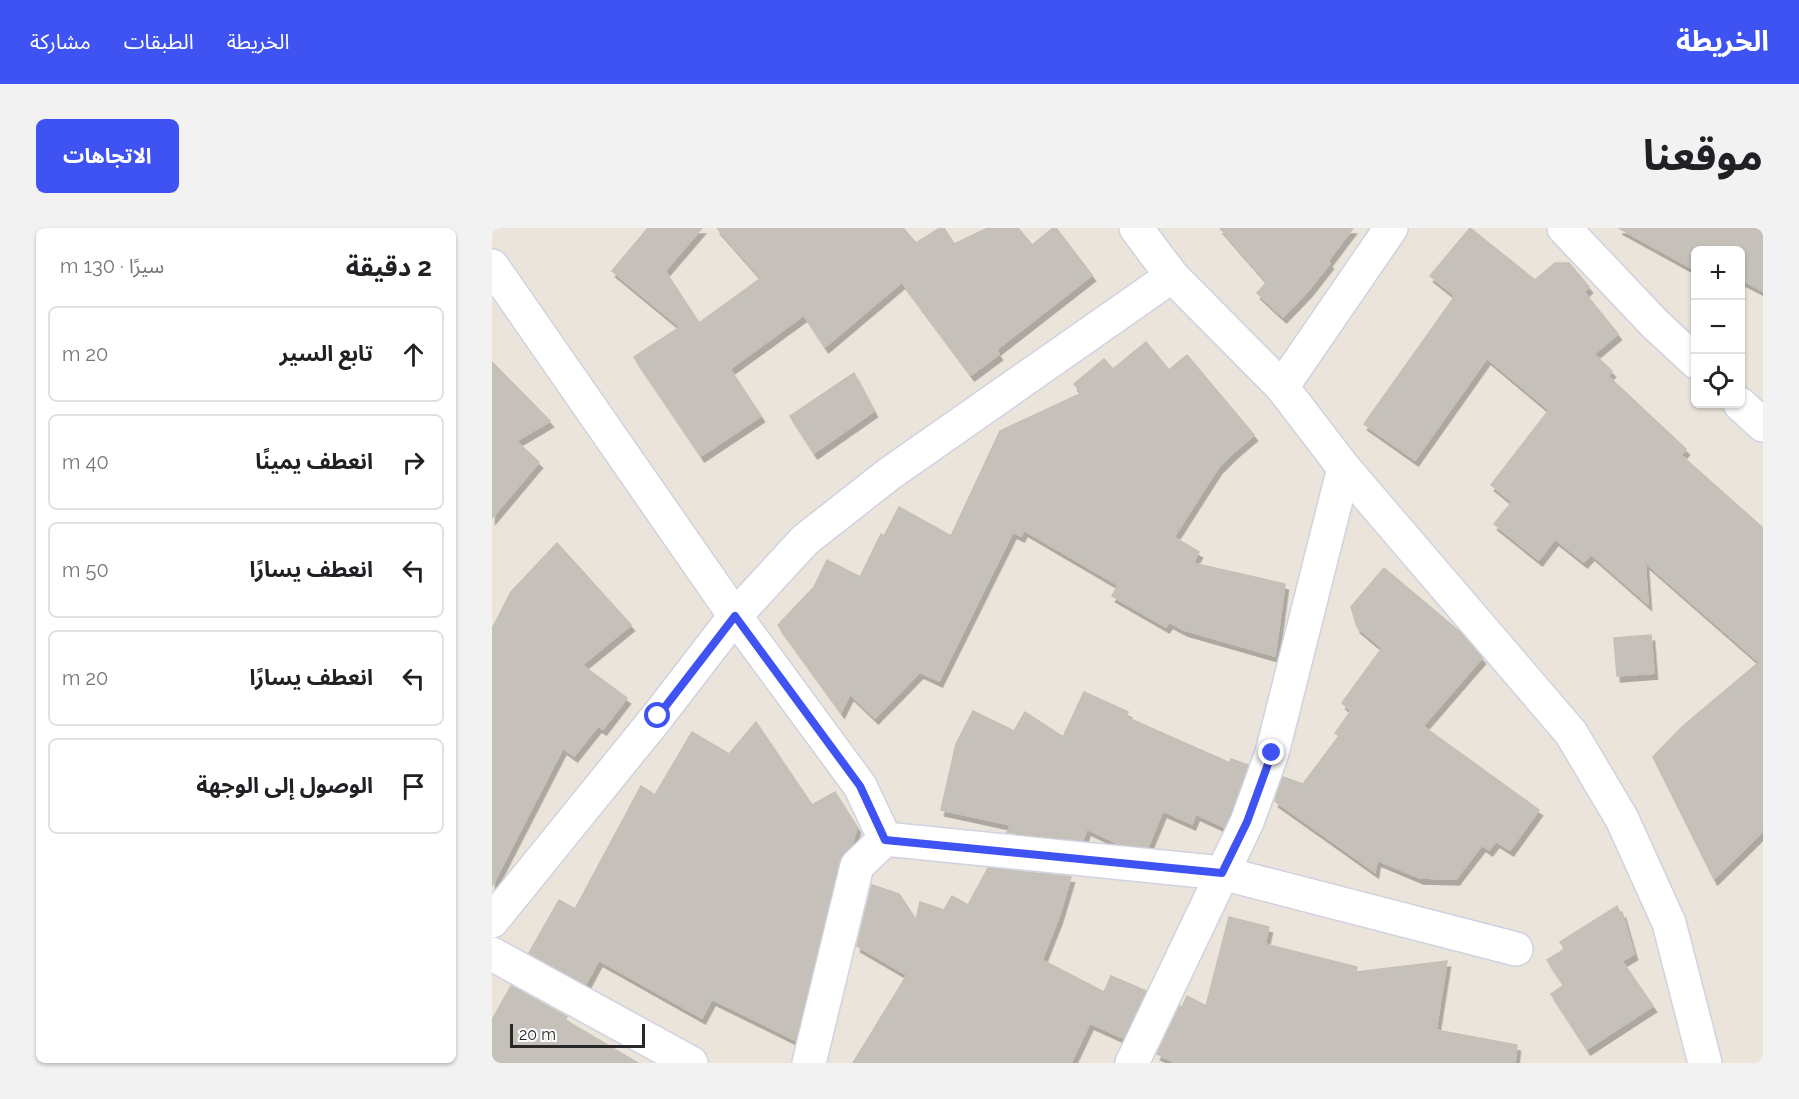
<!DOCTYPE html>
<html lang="ar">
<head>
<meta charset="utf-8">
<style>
	body { margin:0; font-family:Raleway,"Noto Sans Arabic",sans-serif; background:#f2f2f2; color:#202124; direction:rtl }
	.controls { position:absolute; right:18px; top:18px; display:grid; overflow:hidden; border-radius:9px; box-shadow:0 2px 4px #0004 }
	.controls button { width:54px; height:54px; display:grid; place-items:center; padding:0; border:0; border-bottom:2px solid #e0e0e0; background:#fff; color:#202124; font:30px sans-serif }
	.scale { position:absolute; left:18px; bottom:15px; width:135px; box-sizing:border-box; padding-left:6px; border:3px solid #282828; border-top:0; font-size:16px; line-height:21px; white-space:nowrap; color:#282828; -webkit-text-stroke:4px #fff; paint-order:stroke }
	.stop { position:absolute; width:18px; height:18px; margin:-14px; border:4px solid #3f53f2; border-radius:50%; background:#fff }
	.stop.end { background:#3f53f2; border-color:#fff; box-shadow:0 2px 6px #0008 }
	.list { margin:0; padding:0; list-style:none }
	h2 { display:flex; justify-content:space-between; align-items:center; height:78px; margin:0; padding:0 24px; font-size:26px }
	h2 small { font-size:20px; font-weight:400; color:#757577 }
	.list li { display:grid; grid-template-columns:39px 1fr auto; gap:18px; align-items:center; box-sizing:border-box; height:96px; margin:0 12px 12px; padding:0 12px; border:2px solid #e0e0e0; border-radius:9px }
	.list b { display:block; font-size:22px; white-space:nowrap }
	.list em { font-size:20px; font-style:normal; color:#757577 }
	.icon { flex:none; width:33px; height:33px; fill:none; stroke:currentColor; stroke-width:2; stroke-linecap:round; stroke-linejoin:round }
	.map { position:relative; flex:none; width:1271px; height:835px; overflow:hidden; direction:ltr; border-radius:9px }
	header { display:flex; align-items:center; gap:36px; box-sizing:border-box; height:84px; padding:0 30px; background:#3f53f2; color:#fff }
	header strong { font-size:28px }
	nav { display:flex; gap:33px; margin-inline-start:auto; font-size:21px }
	.intro { display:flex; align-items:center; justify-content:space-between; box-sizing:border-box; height:144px; padding:0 36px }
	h1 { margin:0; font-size:42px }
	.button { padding:15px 27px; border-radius:9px; background:#3f53f2; color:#fff; font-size:21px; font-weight:700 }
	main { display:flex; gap:36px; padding:0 36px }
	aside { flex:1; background:#fff; border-radius:9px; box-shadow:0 2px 4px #0004 }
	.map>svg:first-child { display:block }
	.building { fill:#c5c1ba; stroke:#c5c0b4; stroke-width:1.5; filter:url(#shadow) }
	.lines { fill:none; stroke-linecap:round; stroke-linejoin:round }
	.minor-casing { stroke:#d0d2e1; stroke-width:36 }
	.minor { stroke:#fff; stroke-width:33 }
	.route { stroke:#3f53f2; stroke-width:8 }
</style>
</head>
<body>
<header>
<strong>الخريطة</strong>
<nav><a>الخريطة</a><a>الطبقات</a><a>مشاركة</a></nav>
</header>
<div class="intro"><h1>موقعنا</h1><a class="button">الاتجاهات</a></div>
<main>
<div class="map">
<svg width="1271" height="835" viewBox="0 0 1271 835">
	<defs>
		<filter id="shadow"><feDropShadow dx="3.5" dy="6" stdDeviation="0" flood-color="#0004"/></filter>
	</defs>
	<rect width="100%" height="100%" fill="#eae4da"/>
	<!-- building -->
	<g class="building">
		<polygon points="156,0 210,0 173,43 207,95 269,50 225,0 411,0 424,15 448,0 452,0 462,16 496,0 526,0 540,17 561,0 564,0 600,47 504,122 507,126 479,147 410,54 333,119 312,87 238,141 269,188 209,228 142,129 188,99 120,43"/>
		<polygon points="728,0 861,0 836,33 838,35 816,63 791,89 765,65 775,54"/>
		<polygon points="978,0 1043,52 1063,35 1077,35 1097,59 1092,64 1126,106 1102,126 1120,143 1116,148 1194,221 1189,227 1271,300 1271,603 1222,651 1161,529 1191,498 1267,434 1153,334 1156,376 1099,326 1092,334 1063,311 1047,332 1002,296 1020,274 999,257 1057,182 995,130 923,232 872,196 963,68 938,48"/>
		<polygon points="1127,0 1271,0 1271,63 1248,51 1248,22 1203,22 1203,42"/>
		<polygon points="654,114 677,142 695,127 762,207 741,225 726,240 682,309 707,324 701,335 793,356 783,428 692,402 677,394 674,399 620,368 626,357 532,302 529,308 521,304 447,453 428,444 383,490 358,466 349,484 286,397 322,359 335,332 368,349 389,306 392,308 407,279 459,308 508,203 590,165 582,156 612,131 621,141"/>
		<polygon points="0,134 58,193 24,213 47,234 0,290"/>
		<polygon points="362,145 382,183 322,225 298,188"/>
		<polygon points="65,315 139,397 90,437 135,470 111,501 106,498 82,528 71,520 0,658 0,401 19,364"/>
		<polygon points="892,340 968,404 990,430 931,498 1047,582 1018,622 1004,613 997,622 990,617 964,651 928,650 885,632 883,644 783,573 791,549 811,556 847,508 843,505 859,483 850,475 890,420 865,399 859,379"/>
		<polygon points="1159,407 1162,445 1125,448 1122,410"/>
		<polygon points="592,464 636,484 634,489 738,535 739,531 756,537 732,599 704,586 700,596 671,583 656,619 627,616 595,601 591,612 515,604 519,597 449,582 464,516 481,483 522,503 533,484 571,509"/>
		<polygon points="264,494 320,577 343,564 365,599 360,617 352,625 347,634 303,812 220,771 210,790 107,732 94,756 37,725 67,672 83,681 149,558 163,567 200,504 237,526"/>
		<polygon points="496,640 579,649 567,689 550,732 612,764 619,748 654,763 631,810 598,795 579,835 361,835 415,747 365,718 380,657 407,666 424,692 428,674 452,682 460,668 476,677"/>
		<polygon points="1125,678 1128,685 1130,684 1142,726 1130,733 1161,778 1095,821 1059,766 1072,757 1055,732 1073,721 1068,714"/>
		<polygon points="737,689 777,699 773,716 865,739 864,744 955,733 944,802 1025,817 1023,835 684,835 665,826 688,778 690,779 695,768 714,778"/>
		<polygon points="19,758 75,789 73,792 146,835 0,835 0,792"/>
	</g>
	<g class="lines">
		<defs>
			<g id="minor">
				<polyline points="644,0 680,48 790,159 852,240 1079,505 1130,591 1177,695 1213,835"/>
				<polyline points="1072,0 1163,96 1204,134"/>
				<polyline points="0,38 243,388 368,558 393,611 365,638 317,835"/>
				<polyline points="790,159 899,0"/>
				<polyline points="1248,176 1271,197"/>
				<polyline points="393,611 730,645 1024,721"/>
				<polyline points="0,693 166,488 243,388 313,312 397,246 680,48"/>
				<polyline points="0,726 199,835"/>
				<polyline points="640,835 755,594 780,525 852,240"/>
			</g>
		</defs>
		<!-- minor casing -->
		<use href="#minor" class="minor-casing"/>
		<!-- minor -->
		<use href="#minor" class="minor"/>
	</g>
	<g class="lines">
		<!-- route -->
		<polyline class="route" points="166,488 243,388 368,558 393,612 730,645 755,594 780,525"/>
	</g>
</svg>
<div class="controls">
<button>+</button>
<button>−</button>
<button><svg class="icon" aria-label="locate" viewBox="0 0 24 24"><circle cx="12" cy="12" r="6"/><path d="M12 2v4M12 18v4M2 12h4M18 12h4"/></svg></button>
</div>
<div class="scale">20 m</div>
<div class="stop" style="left:166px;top:488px"></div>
<div class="stop end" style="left:780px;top:525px"></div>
</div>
<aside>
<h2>2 دقيقة<small>سيرًا · 130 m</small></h2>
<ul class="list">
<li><svg class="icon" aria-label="ahead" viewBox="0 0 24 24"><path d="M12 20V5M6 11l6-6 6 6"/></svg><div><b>تابع السير</b></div><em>20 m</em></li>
<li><svg class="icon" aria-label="right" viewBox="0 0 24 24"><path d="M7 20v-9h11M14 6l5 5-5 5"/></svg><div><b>انعطف يمينًا</b></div><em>40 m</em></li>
<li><svg class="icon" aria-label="left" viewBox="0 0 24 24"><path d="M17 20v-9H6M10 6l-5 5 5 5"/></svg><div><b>انعطف يسارًا</b></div><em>50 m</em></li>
<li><svg class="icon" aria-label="left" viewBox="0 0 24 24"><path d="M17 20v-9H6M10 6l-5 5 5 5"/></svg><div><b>انعطف يسارًا</b></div><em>20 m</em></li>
<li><svg class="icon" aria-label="arrive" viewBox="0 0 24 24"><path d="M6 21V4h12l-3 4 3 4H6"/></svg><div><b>الوصول إلى الوجهة</b></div></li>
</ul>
</aside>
</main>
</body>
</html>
